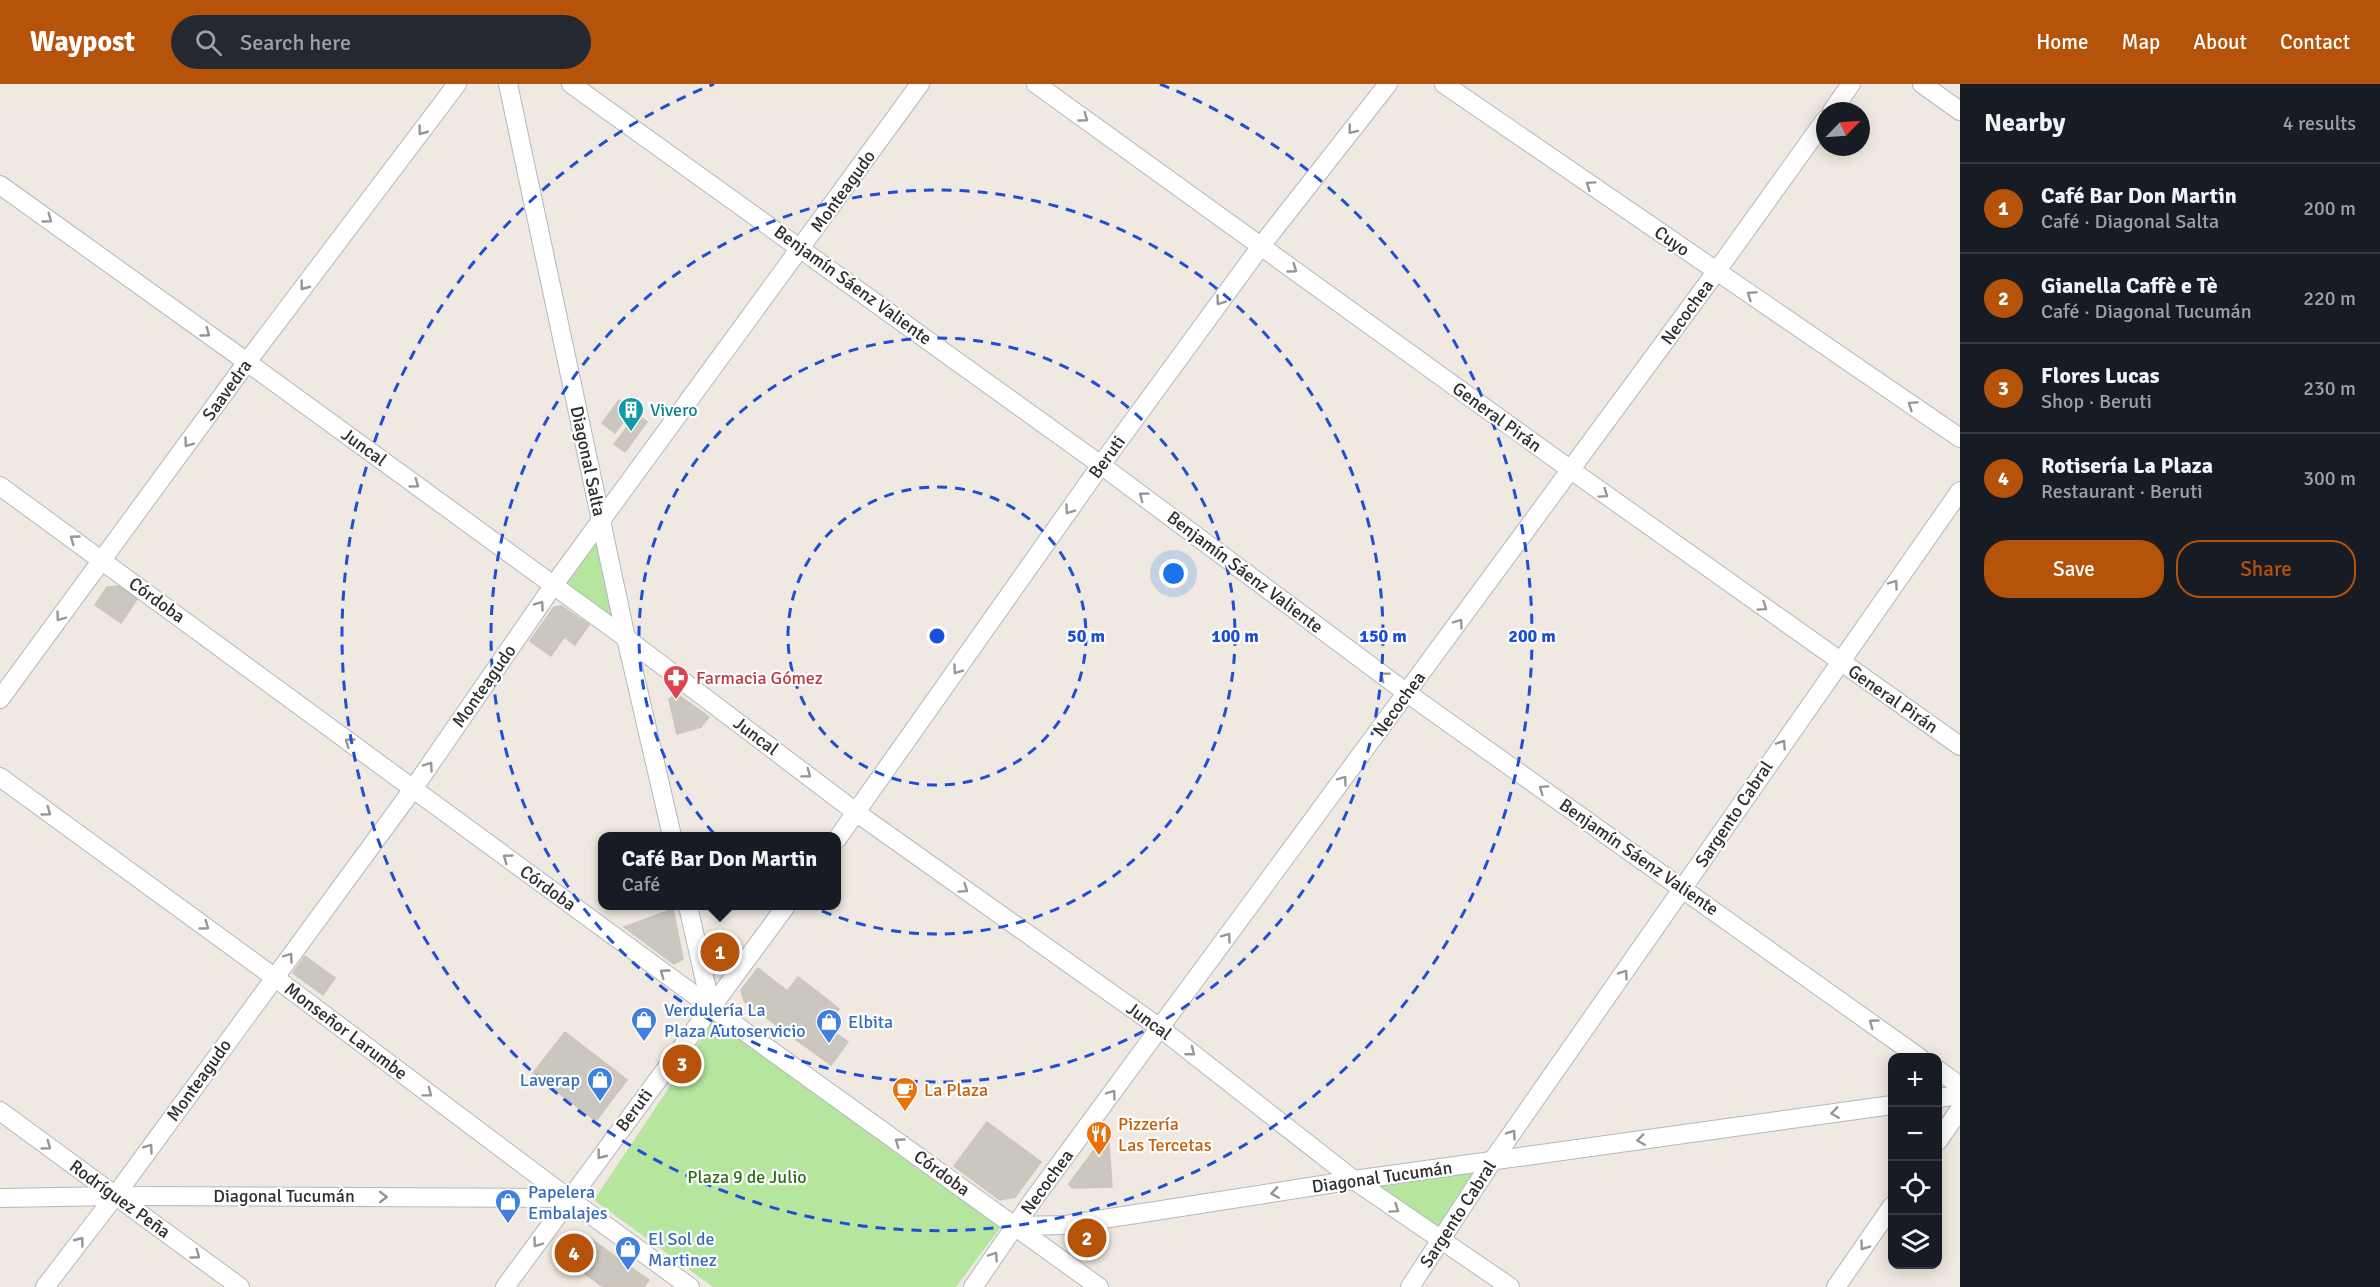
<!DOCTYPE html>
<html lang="en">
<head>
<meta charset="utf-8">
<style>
	body { margin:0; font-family:Signika,sans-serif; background:#242831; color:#f1f3f6 }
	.controls { position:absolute; right:18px; bottom:18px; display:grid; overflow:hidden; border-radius:12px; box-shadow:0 3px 15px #0003 }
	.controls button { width:54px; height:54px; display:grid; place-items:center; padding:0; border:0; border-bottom:2px solid #363941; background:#171b24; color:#f1f3f6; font:30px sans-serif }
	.compass { position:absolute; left:1816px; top:18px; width:54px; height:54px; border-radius:50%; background:#171b24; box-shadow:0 3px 15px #0003; rotate:65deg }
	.you { position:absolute; left:1174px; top:490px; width:21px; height:21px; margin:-15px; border:4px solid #fff; border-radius:50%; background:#1a73e8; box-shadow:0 0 0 9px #1a73e833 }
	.badge { display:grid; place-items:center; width:39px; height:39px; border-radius:50%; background:#b45309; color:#fff; font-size:20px; font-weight:700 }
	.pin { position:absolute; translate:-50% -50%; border:3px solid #fff; box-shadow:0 2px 6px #0006 }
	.popup { position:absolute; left:598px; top:748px; width:243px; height:78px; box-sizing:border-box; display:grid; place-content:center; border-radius:12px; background:#171b24; filter:drop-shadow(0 2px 4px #0005); font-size:20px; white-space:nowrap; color:#9ea1a6 }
	.popup b { font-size:22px; color:#f1f3f6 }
	.popup::after { content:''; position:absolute; left:50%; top:100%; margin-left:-12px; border:12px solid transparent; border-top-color:#171b24 }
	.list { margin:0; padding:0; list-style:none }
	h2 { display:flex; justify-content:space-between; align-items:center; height:78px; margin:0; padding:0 24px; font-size:26px }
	h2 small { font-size:20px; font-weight:400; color:#9ea1a6 }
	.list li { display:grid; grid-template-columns:39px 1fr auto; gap:18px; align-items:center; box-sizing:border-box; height:90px; padding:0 24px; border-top:2px solid #363941 }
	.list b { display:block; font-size:22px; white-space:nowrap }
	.list p { margin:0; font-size:20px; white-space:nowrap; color:#9ea1a6 }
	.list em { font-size:20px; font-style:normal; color:#9ea1a6 }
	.actions { display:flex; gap:12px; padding:18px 24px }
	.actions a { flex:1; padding:14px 0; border:2px solid #b45309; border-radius:24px; text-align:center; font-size:21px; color:#b45309 }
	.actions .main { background:#b45309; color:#fff }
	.icon { flex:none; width:33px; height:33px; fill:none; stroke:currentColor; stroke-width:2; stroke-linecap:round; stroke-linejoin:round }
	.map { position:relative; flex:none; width:1960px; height:1203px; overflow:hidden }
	header { display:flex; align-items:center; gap:36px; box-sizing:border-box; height:84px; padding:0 30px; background:#b45309; color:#fff }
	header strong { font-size:28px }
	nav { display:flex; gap:33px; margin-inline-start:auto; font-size:21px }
	.search { width:420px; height:54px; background:#242831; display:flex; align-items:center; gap:15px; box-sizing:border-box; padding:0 21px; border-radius:33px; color:#9ea1a6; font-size:22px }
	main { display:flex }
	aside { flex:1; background:#171b24 }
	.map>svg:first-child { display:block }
	.green { fill:#b6e59e }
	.building { fill:#cbc7bf; stroke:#cbc5ba; stroke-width:1.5 }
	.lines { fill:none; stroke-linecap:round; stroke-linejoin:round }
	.minor-casing { stroke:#b4b7c1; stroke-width:20 }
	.minor { stroke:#fff; stroke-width:18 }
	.oneway { stroke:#969696 }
	.ring { fill:none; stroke:#1d4ed8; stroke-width:3; stroke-dasharray:10 8 }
	.labels { text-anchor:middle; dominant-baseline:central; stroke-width:4.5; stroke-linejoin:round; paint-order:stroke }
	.street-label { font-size:18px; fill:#2e2e2e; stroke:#fff }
	.culture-label { font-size:18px; fill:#0d838f; stroke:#fff; text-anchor:start }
	.health-label { font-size:18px; fill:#be3a42; stroke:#fff; text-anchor:start }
	.shop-label { font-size:18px; fill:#366cbe; stroke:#fff; text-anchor:start }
	.food-label { font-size:18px; fill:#c56008; stroke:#fff; text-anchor:start }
	.park-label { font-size:18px; fill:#2c6e1b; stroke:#fff }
	.centre { fill:#1d4ed8; stroke:#fff; stroke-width:3 }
	.ring-label { font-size:18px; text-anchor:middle; font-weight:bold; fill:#1d4ed8; stroke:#fff; stroke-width:4.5; stroke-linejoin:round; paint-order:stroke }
</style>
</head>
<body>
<header>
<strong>Waypost</strong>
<div class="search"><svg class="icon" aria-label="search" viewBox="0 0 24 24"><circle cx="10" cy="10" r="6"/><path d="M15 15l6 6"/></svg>Search here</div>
<nav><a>Home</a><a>Map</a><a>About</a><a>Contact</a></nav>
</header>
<main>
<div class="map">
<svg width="1960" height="1203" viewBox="0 0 1960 1203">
	<rect width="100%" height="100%" fill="#efe9e1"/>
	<!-- green -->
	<g class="green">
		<polygon points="601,438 626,554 553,502"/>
		<polygon points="715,935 1000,1144 956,1203 713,1203 594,1116"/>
		<polygon points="1493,1076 1442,1157 1354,1096"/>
	</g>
	<!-- building -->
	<g class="building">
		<polygon points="619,316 632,326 615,349 602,339"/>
		<polygon points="637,330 647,338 625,368 614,360"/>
		<polygon points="121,502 138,514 121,539 95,521 107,503"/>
		<polygon points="562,522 589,541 575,561 564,553 551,572 530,557 554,523"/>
		<polygon points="677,610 709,633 701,643 677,650 669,615"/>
		<polygon points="673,825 683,875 674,880 624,843"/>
		<polygon points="710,858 734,861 723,877 713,875"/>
		<polygon points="305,872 335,894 323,911 293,889"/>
		<polygon points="758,884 787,907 767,934 744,917 741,906"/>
		<polygon points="798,893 819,909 788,950 767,934"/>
		<polygon points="819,909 839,925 809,965 788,950"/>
		<polygon points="826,942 848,958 831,981 809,965"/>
		<polygon points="565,948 627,996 596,1037 533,989"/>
		<polygon points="987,1038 1041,1078 1015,1113 1000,1116 954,1082"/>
		<polygon points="1108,1047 1112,1103 1072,1104 1069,1100"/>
		<polygon points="583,1149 620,1176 602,1202 557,1170 570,1152"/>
		<polygon points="620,1176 629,1182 614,1203 603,1203"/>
		<polygon points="629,1182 649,1196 644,1203 614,1203"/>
	</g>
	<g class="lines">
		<defs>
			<g id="minor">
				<polyline points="508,0 626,554 672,752"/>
				<polyline points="571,0 1101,381 1407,609 1920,974"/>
				<polyline points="1036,0 1571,386 1960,662"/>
				<polyline points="1444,0 1960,354"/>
				<polyline points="1922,0 1960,27"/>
				<polyline points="1832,27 1851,0"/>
				<polyline points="0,101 247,278 626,554 857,729 1160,944 1354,1096 1510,1203"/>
				<polyline points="0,402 730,937 1099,1203"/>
				<polyline points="0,615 247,278 457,0"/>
				<polyline points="0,693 274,893 568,1114 690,1203"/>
				<polyline points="837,755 1101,381 1261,162 1388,0"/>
				<polyline points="688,822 711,923"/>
				<polyline points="1938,986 1960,1002"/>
				<polyline points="1938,1014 1960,1011"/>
				<polyline points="0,1027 240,1203"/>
				<polyline points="1938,1057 1960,1025"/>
				<polyline points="0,1114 115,1112 568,1114"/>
				<polyline points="1015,1142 1065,1141 1354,1096 1892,1021"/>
				<polyline points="45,1203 115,1112 413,705 553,502 920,0"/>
				<polyline points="505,1203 786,822"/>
				<polyline points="973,1203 1033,1116 1716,188 1825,36"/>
				<polyline points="1410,1203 1493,1076 1960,407"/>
				<polyline points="1836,1203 1892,1122"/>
			</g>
		</defs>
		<!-- minor casing -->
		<use href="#minor" class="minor-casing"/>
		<!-- minor -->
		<use href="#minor" class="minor"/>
	</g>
	<!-- one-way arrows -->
	<defs><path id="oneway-chevron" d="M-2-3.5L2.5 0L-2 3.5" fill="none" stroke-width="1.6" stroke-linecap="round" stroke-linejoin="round" transform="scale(1.5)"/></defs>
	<g class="oneway">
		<use href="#oneway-chevron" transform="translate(1084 34) rotate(36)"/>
		<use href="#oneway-chevron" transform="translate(1352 46) rotate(128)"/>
		<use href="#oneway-chevron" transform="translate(422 47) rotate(127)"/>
		<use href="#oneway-chevron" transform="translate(1590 101) rotate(-145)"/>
		<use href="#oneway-chevron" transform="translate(48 135) rotate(36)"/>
		<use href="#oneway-chevron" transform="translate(1293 185) rotate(36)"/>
		<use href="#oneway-chevron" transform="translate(304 202) rotate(127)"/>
		<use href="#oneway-chevron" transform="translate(1751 211) rotate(-146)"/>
		<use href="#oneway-chevron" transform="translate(1220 217) rotate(126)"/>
		<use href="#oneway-chevron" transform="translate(206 249) rotate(36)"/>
		<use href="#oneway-chevron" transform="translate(1912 321) rotate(-146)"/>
		<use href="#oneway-chevron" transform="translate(188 359) rotate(126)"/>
		<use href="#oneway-chevron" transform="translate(415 400) rotate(36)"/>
		<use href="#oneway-chevron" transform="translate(1604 410) rotate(35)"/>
		<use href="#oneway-chevron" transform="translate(1143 412) rotate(-143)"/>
		<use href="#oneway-chevron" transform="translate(1069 426) rotate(125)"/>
		<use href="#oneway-chevron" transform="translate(74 455) rotate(-144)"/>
		<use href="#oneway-chevron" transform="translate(1894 500) rotate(-55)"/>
		<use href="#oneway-chevron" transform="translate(540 521) rotate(-55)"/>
		<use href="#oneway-chevron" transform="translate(1763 523) rotate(35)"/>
		<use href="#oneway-chevron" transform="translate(60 533) rotate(126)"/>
		<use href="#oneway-chevron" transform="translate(1459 539) rotate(-54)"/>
		<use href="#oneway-chevron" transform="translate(957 586) rotate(125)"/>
		<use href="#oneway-chevron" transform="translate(1384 592) rotate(-143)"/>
		<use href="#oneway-chevron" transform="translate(349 658) rotate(-144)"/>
		<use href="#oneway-chevron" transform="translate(1782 660) rotate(-56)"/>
		<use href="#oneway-chevron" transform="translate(429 682) rotate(-55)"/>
		<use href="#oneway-chevron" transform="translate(807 690) rotate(37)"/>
		<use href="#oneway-chevron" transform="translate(1343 696) rotate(-54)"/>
		<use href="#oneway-chevron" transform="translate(1543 705) rotate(-145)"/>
		<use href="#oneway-chevron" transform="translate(47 728) rotate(36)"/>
		<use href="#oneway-chevron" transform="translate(507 774) rotate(-144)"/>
		<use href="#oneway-chevron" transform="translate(964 805) rotate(35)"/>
		<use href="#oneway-chevron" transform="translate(205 842) rotate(36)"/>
		<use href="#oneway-chevron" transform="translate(1227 853) rotate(-54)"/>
		<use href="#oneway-chevron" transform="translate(289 873) rotate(-54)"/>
		<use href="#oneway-chevron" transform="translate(664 889) rotate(-144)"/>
		<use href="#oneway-chevron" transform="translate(1624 890) rotate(-55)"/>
		<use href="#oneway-chevron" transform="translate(1873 939) rotate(-144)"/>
		<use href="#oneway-chevron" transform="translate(1191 968) rotate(38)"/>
		<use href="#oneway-chevron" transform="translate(428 1009) rotate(37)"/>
		<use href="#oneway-chevron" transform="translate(1112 1010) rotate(-54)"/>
		<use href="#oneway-chevron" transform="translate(1835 1029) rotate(172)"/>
		<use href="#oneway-chevron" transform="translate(1512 1050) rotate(-55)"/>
		<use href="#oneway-chevron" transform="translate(1641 1056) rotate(172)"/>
		<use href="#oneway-chevron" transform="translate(899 1058) rotate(-144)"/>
		<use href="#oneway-chevron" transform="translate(47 1062) rotate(36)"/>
		<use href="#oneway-chevron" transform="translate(149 1064) rotate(-54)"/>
		<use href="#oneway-chevron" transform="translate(601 1071) rotate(127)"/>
		<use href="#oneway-chevron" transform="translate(1275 1109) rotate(171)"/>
		<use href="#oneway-chevron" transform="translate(383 1113)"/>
		<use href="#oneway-chevron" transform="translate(1395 1125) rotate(34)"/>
		<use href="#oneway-chevron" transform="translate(80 1157) rotate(-53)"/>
		<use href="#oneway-chevron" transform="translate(537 1159) rotate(126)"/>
		<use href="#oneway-chevron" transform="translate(1864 1162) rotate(125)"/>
		<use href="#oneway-chevron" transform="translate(196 1171) rotate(36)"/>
		<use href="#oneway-chevron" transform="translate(994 1172) rotate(-56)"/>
	</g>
	<!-- distance rings -->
	<g class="ring">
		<circle cx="937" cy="552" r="149"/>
		<circle cx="937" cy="552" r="298"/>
		<circle cx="937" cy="552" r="446"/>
		<path d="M1160 0A595 595 0 1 1 714 0"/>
	</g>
	<!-- icons -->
	<defs>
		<symbol id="building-pin" viewBox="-11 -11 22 30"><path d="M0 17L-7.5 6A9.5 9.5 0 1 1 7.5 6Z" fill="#0f9aa8" stroke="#fff"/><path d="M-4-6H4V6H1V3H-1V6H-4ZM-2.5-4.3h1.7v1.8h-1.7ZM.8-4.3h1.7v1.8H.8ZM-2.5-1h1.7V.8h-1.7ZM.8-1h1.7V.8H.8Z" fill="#fff"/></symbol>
		<symbol id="pharmacy-pin" viewBox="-11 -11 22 30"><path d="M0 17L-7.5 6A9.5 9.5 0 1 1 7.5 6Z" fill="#e0444e" stroke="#fff"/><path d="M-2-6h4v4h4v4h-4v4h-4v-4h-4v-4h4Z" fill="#fff"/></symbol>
		<symbol id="shop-pin" viewBox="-11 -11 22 30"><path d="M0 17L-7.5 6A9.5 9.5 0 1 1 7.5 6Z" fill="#3f7fe0" stroke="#fff"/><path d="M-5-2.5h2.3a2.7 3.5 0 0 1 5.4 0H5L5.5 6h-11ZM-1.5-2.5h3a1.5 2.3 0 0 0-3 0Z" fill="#fff"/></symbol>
		<symbol id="cafe-pin" viewBox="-11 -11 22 30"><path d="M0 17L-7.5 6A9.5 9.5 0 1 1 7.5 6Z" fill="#e8710a" stroke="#fff"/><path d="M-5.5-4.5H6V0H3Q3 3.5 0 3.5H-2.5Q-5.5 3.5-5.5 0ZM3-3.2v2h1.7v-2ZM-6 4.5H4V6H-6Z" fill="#fff"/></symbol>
		<symbol id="restaurant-pin" viewBox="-11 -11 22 30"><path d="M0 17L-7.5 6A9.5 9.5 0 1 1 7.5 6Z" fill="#e8710a" stroke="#fff"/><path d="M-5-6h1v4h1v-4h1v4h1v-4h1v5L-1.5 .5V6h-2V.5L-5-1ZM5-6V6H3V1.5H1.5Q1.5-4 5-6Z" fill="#fff"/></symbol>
	</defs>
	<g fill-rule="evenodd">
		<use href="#building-pin" x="616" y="311" width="30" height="40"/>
		<use href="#pharmacy-pin" x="661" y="579" width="30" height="40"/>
		<use href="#shop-pin" x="629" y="921" width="30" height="40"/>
		<use href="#shop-pin" x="814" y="923" width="30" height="40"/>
		<use href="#shop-pin" x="585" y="981" width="30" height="40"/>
		<use href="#cafe-pin" x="890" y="991" width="30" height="40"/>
		<use href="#restaurant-pin" x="1084" y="1035" width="30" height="40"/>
		<use href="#shop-pin" x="493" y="1103" width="30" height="40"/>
		<use href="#shop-pin" x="613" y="1150" width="30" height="40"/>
	</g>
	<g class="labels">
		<!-- street labels -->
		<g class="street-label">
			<text transform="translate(843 107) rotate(-54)">Monteagudo</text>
			<text transform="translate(1672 157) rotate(35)">Cuyo</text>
			<text transform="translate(853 201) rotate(36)">Benjamín Sáenz Valiente</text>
			<text transform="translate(1687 228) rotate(-54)">Necochea</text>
			<text transform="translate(227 306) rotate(-54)">Saavedra</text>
			<text transform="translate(1497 333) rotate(36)">General Pirán</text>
			<text transform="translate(364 363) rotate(36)">Juncal</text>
			<text transform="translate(1107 373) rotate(-54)">Beruti</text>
			<text transform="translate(588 377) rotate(78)">Diagonal Salta</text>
			<text transform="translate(1245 488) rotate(37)">Benjamín Sáenz Valiente</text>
			<text transform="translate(157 516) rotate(36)">Córdoba</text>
			<text transform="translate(484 602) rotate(-55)">Monteagudo</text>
			<text transform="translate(1893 615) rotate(35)">General Pirán</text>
			<text transform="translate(1399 620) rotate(-54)">Necochea</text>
			<text transform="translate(756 652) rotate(37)">Juncal</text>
			<text transform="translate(1734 730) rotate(-56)">Sargento Cabral</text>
			<text transform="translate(1639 773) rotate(35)">Benjamín Sáenz Valiente</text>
			<text transform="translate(548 804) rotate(36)">Córdoba</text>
			<text transform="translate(1149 937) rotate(36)">Juncal</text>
			<text transform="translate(346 947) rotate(37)">Monseñor Larumbe</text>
			<text transform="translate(199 996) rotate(-54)">Monteagudo</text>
			<text transform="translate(634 1026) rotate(-53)">Beruti</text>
			<text transform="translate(942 1089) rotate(36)">Córdoba</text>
			<text transform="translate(1382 1093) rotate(-8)">Diagonal Tucumán</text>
			<text transform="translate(1047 1098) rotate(-54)">Necochea</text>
			<text x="284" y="1112">Diagonal Tucumán</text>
			<text transform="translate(120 1115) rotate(36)">Rodríguez Peña</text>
			<text transform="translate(1458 1130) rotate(-57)">Sargento Cabral</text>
		</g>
		<!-- culture labels -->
		<g class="culture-label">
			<text x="650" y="326">Vivero</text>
		</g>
		<!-- health labels -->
		<g class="health-label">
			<text x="696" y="594">Farmacia Gómez</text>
		</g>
		<!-- shop labels -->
		<g class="shop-label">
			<text x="664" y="926">Verdulería La<tspan x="664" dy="21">Plaza Autoservicio</tspan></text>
			<text x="848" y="938">Elbita</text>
			<text x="580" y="996" text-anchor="end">Laverap</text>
			<text x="528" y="1108">Papelera<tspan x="528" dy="21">Embalajes</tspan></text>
			<text x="648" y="1155">El Sol de<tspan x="648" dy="21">Martinez</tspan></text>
		</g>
		<!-- food labels -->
		<g class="food-label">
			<text x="924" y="1006">La Plaza</text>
			<text x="1118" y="1040">Pizzería<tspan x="1118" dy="21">Las Tercetas</tspan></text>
		</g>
		<!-- park labels -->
		<g class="park-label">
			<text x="747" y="1093">Plaza 9 de Julio</text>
		</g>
	</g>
	<circle cx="937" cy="552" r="9" class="centre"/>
	<g class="ring-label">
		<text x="1086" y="558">50 m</text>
		<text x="1235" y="558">100 m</text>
		<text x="1383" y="558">150 m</text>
		<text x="1532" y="558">200 m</text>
	</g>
</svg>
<div class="controls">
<button>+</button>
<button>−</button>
<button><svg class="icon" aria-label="locate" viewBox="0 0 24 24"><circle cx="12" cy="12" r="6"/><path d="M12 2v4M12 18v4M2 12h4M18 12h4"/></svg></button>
<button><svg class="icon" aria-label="layers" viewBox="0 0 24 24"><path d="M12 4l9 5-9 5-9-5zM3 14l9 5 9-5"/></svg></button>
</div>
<svg class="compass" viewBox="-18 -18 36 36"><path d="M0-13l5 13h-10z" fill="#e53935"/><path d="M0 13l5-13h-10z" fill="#9ea1a6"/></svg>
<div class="you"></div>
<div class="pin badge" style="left:720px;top:868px">1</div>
<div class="popup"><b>Café Bar Don Martin</b>Café</div>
<div class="pin badge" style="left:1087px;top:1154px">2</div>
<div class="pin badge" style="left:682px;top:980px">3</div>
<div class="pin badge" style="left:574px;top:1169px">4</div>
</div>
<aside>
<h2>Nearby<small>4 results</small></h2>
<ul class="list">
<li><span class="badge">1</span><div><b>Café Bar Don Martin</b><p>Café · Diagonal Salta</p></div><em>200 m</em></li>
<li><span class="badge">2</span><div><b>Gianella Caffè e Tè</b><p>Café · Diagonal Tucumán</p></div><em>220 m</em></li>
<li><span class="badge">3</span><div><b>Flores Lucas</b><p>Shop · Beruti</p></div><em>230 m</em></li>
<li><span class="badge">4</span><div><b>Rotisería La Plaza</b><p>Restaurant · Beruti</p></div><em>300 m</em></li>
</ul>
<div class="actions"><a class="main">Save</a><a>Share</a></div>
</aside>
</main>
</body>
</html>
